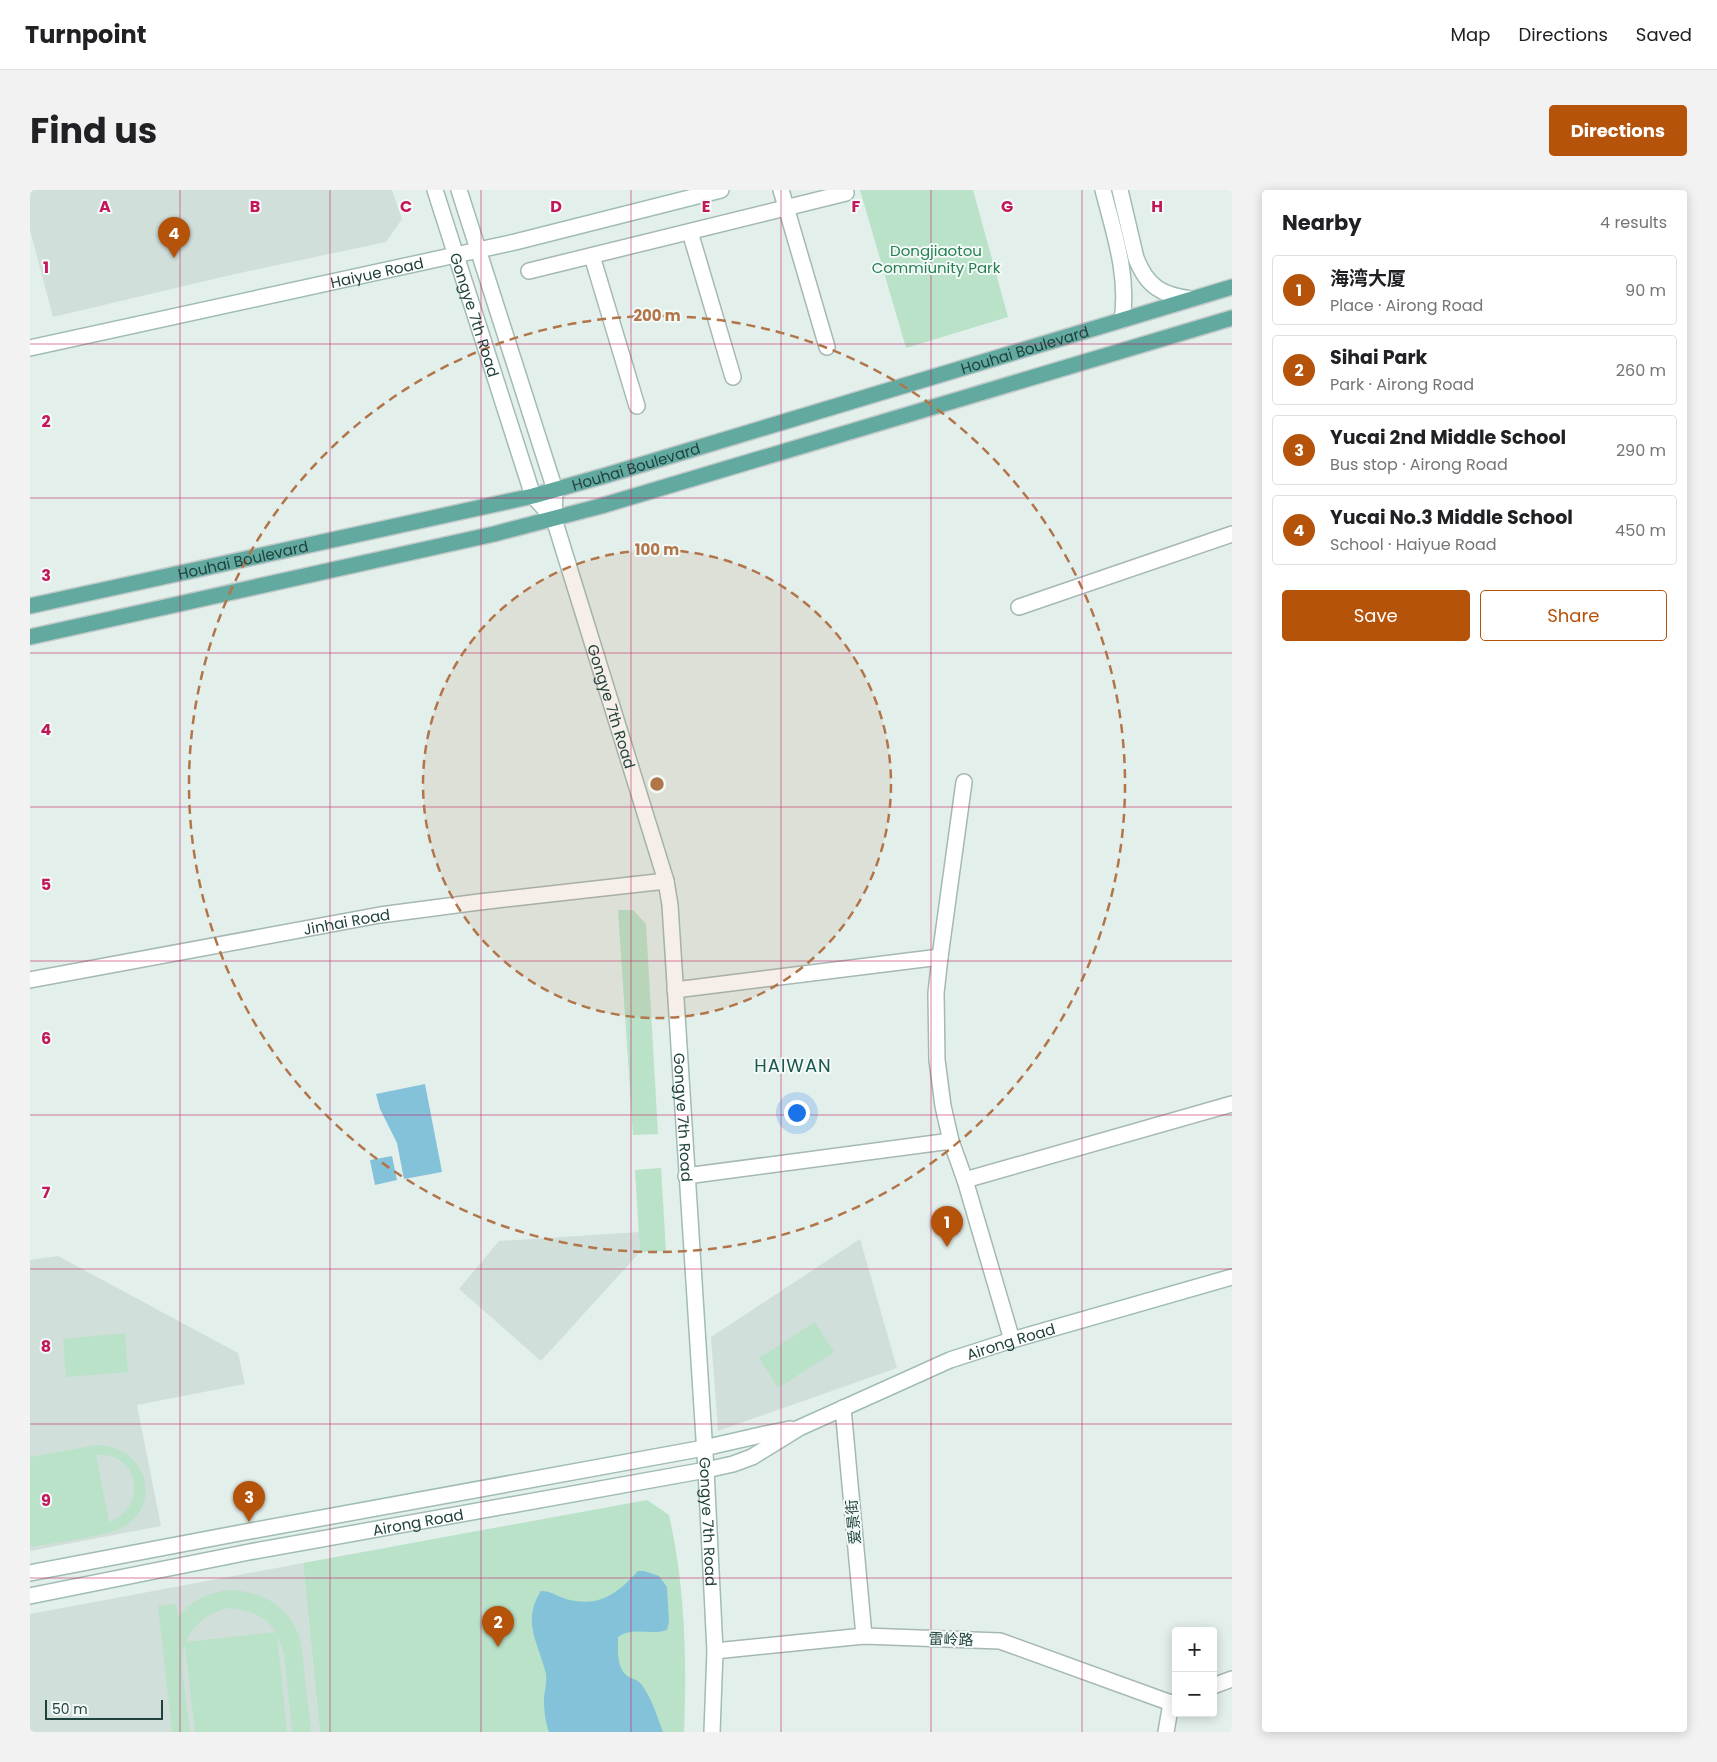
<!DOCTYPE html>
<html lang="en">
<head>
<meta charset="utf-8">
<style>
	body { margin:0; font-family:Poppins,"Noto Sans SC",sans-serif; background:#f2f2f2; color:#202124 }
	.controls { position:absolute; right:15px; bottom:15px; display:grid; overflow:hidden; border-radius:5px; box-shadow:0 2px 12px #0003 }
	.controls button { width:45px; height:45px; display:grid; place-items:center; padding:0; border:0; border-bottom:1px solid #e0e0e0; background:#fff; color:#202124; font:25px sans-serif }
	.scale { position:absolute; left:15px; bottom:12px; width:118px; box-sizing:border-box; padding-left:5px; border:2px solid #20423d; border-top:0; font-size:14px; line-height:18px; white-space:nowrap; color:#20423d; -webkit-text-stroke:4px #f4faf8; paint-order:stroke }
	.you { position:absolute; left:766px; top:922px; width:18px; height:18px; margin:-12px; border:4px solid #fff; border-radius:50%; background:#1a73e8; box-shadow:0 0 0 8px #1a73e833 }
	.badge { display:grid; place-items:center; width:32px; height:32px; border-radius:50%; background:#b45309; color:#fff; font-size:16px; font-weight:700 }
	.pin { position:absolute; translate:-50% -41px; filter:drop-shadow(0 1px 2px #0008) }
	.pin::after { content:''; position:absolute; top:26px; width:18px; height:15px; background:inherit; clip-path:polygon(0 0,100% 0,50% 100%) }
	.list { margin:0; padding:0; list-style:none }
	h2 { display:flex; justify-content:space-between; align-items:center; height:65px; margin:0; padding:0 20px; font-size:21px }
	h2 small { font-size:16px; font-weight:400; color:#757577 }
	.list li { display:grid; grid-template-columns:32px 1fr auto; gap:15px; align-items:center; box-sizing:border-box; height:70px; margin:0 10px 10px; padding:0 10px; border:1px solid #e0e0e0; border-radius:5px }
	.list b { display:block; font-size:19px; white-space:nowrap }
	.list p { margin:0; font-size:16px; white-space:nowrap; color:#757577 }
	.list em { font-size:16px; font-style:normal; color:#757577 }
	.actions { display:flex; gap:10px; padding:15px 20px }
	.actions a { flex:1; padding:11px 0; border:1px solid #b45309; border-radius:5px; text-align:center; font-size:18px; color:#b45309 }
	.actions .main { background:#b45309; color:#fff }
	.map { position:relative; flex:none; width:1202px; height:1542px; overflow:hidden; border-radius:5px }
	header { display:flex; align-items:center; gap:30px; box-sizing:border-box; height:70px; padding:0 25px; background:#fff; border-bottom:1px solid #e0e0e0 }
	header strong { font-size:24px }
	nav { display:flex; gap:28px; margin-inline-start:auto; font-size:18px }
	.intro { display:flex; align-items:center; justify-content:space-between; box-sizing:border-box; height:120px; padding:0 30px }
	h1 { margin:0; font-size:35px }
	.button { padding:12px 22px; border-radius:5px; background:#b45309; color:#fff; font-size:18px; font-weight:700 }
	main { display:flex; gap:30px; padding:0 30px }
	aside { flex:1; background:#fff; border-radius:5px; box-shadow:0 2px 12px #0003 }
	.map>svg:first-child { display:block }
	.built { fill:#d1dfda }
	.green { fill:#b9e2c9; fill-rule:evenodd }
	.water { fill:#84c2da }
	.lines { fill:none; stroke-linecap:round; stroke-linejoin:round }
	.street-casing { stroke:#a5b8b3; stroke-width:18 }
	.secondary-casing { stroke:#a0bcb5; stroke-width:18 }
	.primary-casing { stroke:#c1cac9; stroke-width:18 }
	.street { stroke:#fff; stroke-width:15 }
	.secondary { stroke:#fff; stroke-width:15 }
	.primary { stroke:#62a9a0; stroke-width:15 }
	.grid { fill:none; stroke:#c2185b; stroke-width:1; stroke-opacity:0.55 }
	.ring { fill:none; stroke:#b17549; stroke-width:2.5; stroke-dasharray:9 6 }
	.labels { text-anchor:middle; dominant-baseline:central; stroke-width:4; stroke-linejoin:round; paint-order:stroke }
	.park-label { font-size:15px; fill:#257f53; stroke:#f4faf8 }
	.street-label { font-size:15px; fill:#20423d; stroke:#f4faf8 }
	.quarter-label { font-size:18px; letter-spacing:1px; fill:#195750; stroke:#f4faf8 }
	.grid-label { font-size:16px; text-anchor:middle; font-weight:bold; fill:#c2185b; stroke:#f4faf8; stroke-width:4; stroke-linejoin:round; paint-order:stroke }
	.centre { fill:#b17549; stroke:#f4faf8; stroke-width:2.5 }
	.ring-label { font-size:15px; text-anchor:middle; font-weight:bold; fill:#b17549; stroke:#f4faf8; stroke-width:4; stroke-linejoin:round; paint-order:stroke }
</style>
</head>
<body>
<header>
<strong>Turnpoint</strong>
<nav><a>Map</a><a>Directions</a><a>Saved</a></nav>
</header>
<div class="intro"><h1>Find us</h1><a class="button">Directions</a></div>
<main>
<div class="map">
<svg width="1202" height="1542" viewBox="0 0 1202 1542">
	<rect width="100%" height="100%" fill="#e3efeb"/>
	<!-- built -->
	<g class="built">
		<polygon points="0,0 362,0 372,29 356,52 205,84 23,127 0,40"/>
		<polygon points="609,1042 610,1062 511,1171 429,1099 469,1051"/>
		<polygon points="830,1049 867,1178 688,1241 681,1147"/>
		<polygon points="28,1066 208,1163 215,1194 107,1215 131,1336 0,1361 0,1070"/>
		<polygon points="273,1373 290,1542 0,1542 0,1424"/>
	</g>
	<!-- green -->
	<g class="green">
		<polygon points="830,0 943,0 978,127 876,158"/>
		<polygon points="588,720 603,720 616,734 628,944 603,945"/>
		<polygon points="631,978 636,1061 610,1062 605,980"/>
		<polygon points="785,1132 804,1162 748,1198 729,1168"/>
		<polygon points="95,1143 98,1182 36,1187 33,1149"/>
		<path d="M67 1255C112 1255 134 1308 97 1335 81 1346 22 1353 0 1357V1267ZM66 1265C109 1261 119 1317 79 1332Z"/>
		<path d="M617 1310 639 1325C655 1395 657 1471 654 1542H290L273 1373Z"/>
		<path d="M196 1400C228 1400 257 1413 269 1446 273 1459 273 1474 275 1488 277 1506 279 1524 281 1542H262L254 1463 247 1444 257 1542H165L155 1454C148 1476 158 1518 160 1542H142L128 1416 146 1414 148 1427C161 1411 176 1404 196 1400ZM198 1418C218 1419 234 1425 246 1442L156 1452C164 1433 178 1423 198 1418Z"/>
	</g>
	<!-- water -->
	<g class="water">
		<polygon points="395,894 412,982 374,989 367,953 350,919 346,904"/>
		<polygon points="362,966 367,990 345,995 340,970"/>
		<path d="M608 1381H614L629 1386 637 1397 639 1432 637 1440C620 1446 604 1436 588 1447 588 1460 586 1479 599 1487 605 1490 608 1490 612 1495 622 1509 627 1526 633 1542H519C515 1530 514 1520 514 1507 515 1500 517 1491 516 1484 509 1454 491 1431 511 1401 521 1401 527 1406 536 1409 569 1418 587 1404 608 1381Z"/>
	</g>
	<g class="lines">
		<defs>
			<g id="street">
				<polyline points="751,0 797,157"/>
				<polyline points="660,42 703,187"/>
				<polyline points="562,66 607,216"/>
				<polyline points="499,81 816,3"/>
				<polyline points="989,417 1202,344"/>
				<polyline points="934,592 910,767 906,803 907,870 913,916 921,951 935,990 982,1150"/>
				<path id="s1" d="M0 790 350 725 449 712 636 691"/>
				<polyline points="645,800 910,767"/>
				<polyline points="656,986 921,951"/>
				<polyline points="935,990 1202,914"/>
				<polyline points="813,1218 834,1446"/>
				<polyline points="685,1461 834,1446 970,1451 1141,1513 1146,1511"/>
				<polyline points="1183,1496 1202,1489"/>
				<polyline points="1136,1542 1141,1513"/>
			</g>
			<g id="secondary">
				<path id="s2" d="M405 0 503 306 524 329"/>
				<path id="s3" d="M429 0 525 300 524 329 636 691 640 715 676 1280 685 1461 682 1542"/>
				<path d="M1073 0C1084 43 1099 86 1092 130"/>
				<path d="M1090 0 1106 68C1117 97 1132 105 1161 109"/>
				<path id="s4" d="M0 158 485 52 691 0"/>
				<polyline points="0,1383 215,1342 674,1258 735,1244 760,1239"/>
				<path id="s5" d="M0 1406 219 1362 676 1280 703 1274 722 1267 769 1238 920 1170 982 1150 1202 1087"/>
			</g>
			<g id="primary">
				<path id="s6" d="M0 416 503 306 577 285 1202 97"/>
				<polyline points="0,447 464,344 571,316 1202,128"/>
			</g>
		</defs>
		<!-- street casing -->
		<use href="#street" class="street-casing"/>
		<!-- secondary casing -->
		<use href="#secondary" class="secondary-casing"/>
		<!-- primary casing -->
		<use href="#primary" class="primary-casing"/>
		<!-- street -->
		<use href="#street" class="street"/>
		<!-- secondary -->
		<use href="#secondary" class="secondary"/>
		<!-- primary -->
		<use href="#primary" class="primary"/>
	</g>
	<!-- grid -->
	<path class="grid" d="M150 0V1542M300 0V1542M451 0V1542M601 0V1542M751 0V1542M901 0V1542M1052 0V1542M0 154H1202M0 308H1202M0 463H1202M0 617H1202M0 771H1202M0 925H1202M0 1079H1202M0 1234H1202M0 1388H1202"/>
	<!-- distance rings -->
	<circle cx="627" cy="594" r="234" fill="#b17549" fill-opacity=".12"/>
	<g class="ring">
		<circle cx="627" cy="594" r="234"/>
		<circle cx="627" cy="594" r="468"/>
	</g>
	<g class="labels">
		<!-- park labels -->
		<g class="park-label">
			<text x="906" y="60">Dongjiaotou<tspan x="906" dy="17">Commiunity Park</tspan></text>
		</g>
		<!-- street labels -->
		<g class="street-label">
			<text stroke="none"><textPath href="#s4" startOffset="355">Haiyue Road</textPath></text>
			<text stroke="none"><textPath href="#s2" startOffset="131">Gongye 7th Road</textPath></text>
			<text stroke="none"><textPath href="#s6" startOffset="1028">Houhai Boulevard</textPath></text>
			<text stroke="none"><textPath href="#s6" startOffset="622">Houhai Boulevard</textPath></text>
			<text stroke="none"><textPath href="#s6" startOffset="218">Houhai Boulevard</textPath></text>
			<text stroke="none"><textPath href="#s3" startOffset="540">Gongye 7th Road</textPath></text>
			<text stroke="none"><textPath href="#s1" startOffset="322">Jinhai Road</textPath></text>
			<text stroke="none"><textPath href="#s3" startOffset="960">Gongye 7th Road</textPath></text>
			<text stroke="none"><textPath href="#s5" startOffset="1020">Airong Road</textPath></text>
			<text stroke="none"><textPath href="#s3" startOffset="1365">Gongye 7th Road</textPath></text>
			<text stroke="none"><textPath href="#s5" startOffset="395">Airong Road</textPath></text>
			<text transform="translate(823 1332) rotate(-95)">爱景街</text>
			<text transform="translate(921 1449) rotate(2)">雷岭路</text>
		</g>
		<!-- quarter labels -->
		<g class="quarter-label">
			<text x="763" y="875">HAIWAN</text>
		</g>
	</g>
	<g class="grid-label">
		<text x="75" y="22">A</text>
		<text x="225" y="22">B</text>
		<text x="376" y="22">C</text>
		<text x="526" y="22">D</text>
		<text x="676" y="22">E</text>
		<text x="826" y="22">F</text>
		<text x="977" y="22">G</text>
		<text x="1127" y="22">H</text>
		<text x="16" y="83">1</text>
		<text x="16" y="237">2</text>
		<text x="16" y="391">3</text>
		<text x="16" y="545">4</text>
		<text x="16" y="700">5</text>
		<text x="16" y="854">6</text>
		<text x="16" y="1008">7</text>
		<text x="16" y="1162">8</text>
		<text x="16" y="1316">9</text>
	</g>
	<circle cx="627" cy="594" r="8" class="centre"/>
	<g class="ring-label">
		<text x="627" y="131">200 m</text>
		<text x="627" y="365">100 m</text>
	</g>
</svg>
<div class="controls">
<button>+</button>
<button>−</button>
</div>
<div class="scale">50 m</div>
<div class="you"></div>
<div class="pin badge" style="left:917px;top:1057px">1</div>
<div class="pin badge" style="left:468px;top:1457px">2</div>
<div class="pin badge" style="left:219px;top:1332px">3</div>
<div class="pin badge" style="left:144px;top:68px">4</div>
</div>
<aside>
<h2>Nearby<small>4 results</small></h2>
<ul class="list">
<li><span class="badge">1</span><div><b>海湾大厦</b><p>Place · Airong Road</p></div><em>90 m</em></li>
<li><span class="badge">2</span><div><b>Sihai Park</b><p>Park · Airong Road</p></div><em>260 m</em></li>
<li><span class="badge">3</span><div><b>Yucai 2nd Middle School</b><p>Bus stop · Airong Road</p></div><em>290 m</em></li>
<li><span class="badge">4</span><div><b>Yucai No.3 Middle School</b><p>School · Haiyue Road</p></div><em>450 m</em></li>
</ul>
<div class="actions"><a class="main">Save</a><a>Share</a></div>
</aside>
</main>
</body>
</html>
